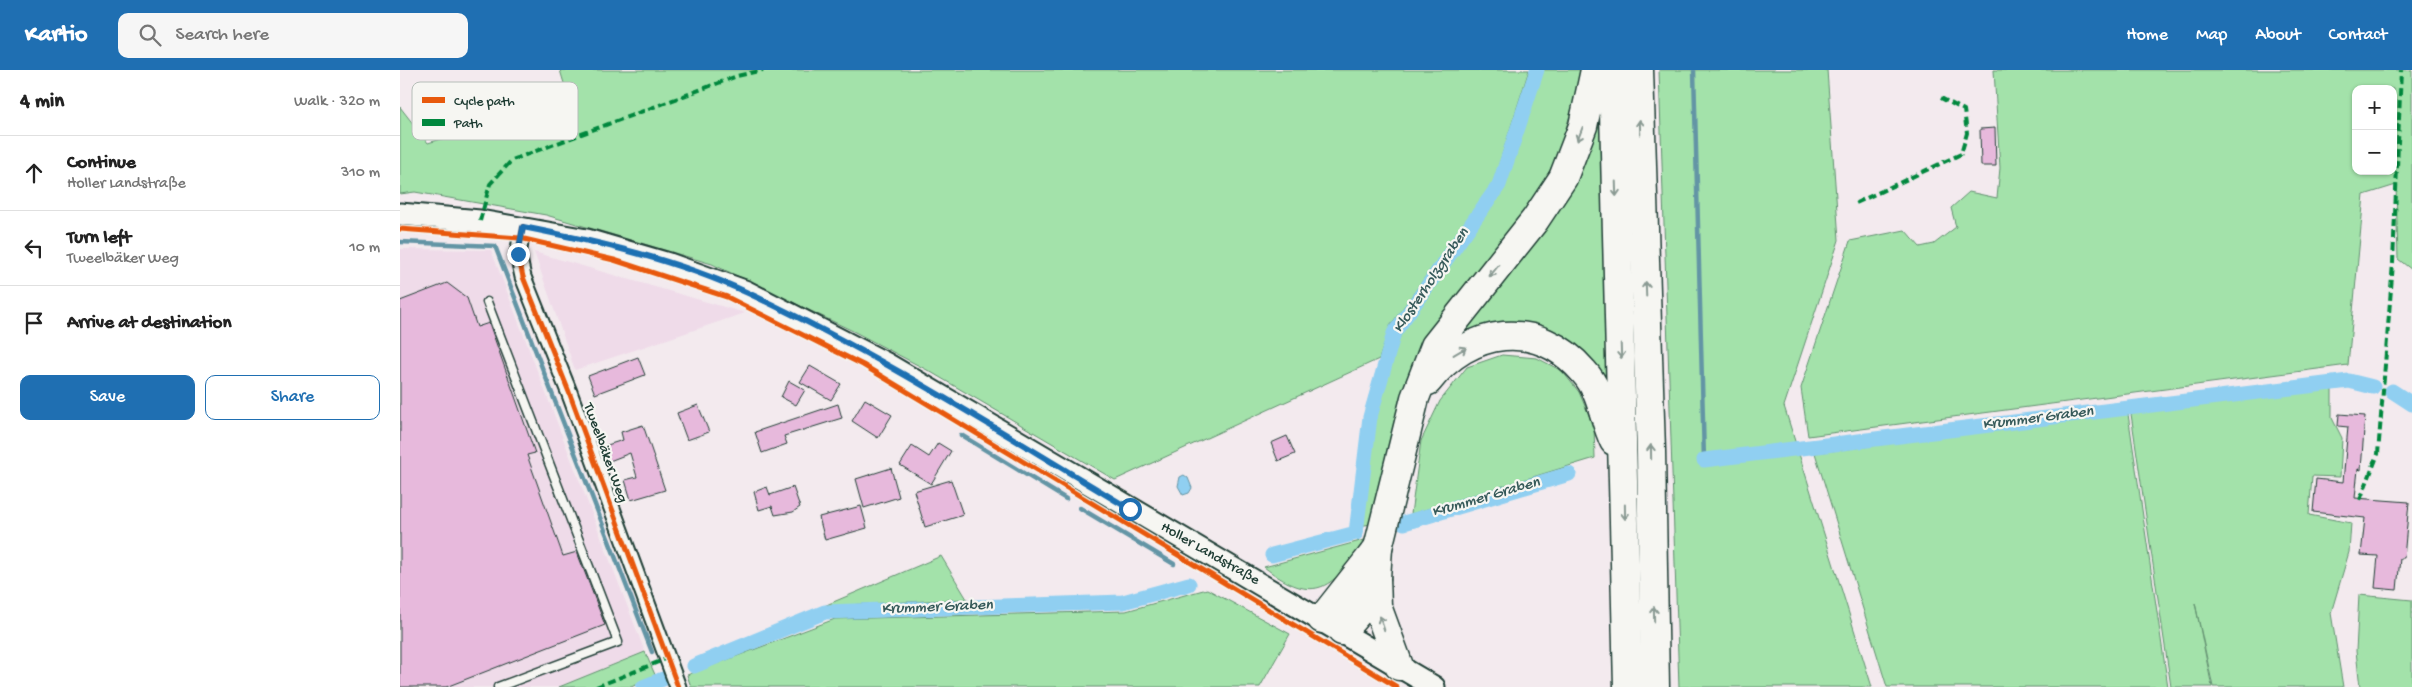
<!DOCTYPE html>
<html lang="en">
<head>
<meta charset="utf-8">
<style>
	body { margin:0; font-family:"Gochi Hand",sans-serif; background:#f6f6f6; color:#222 }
	.controls { position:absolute; right:15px; top:15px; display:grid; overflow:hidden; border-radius:10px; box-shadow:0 1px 4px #0004 }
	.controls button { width:45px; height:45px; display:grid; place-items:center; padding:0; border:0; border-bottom:1px solid #e0e0e0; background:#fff; color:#222; font:25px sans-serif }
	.stop { position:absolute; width:15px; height:15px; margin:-11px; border:4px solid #1f6fb2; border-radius:50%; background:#fff }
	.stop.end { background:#1f6fb2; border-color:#fff; box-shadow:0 1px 5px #0008 }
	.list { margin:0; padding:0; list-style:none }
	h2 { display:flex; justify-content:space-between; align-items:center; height:65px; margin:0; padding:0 20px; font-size:21px }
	h2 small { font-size:16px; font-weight:400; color:#767676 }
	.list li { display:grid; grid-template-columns:32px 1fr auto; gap:15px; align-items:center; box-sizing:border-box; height:75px; padding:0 20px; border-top:1px solid #e0e0e0 }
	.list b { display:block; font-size:19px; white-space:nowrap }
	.list p { margin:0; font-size:16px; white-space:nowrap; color:#767676 }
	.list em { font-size:16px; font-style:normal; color:#767676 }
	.actions { display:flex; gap:10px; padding:15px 20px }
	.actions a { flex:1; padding:11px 0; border:1px solid #1f6fb2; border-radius:10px; text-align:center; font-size:18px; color:#1f6fb2 }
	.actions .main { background:#1f6fb2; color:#fff }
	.icon { flex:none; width:28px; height:28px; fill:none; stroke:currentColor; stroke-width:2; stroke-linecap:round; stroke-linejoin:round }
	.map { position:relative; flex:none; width:2012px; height:617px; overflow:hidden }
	header { display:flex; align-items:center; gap:30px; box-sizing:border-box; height:70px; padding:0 25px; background:#1f6fb2; color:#fff }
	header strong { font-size:24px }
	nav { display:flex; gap:28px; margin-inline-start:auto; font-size:18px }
	.search { width:350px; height:45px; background:#f6f6f6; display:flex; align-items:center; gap:12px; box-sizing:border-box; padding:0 18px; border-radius:10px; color:#767676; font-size:19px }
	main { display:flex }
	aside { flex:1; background:#fff }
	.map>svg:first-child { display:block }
	.built { fill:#efdbe9 }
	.green { fill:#a3e2aa; stroke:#61906f; fill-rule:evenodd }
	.water { fill:#90cff1; stroke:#6395a5 }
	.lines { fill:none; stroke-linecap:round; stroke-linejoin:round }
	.stream { stroke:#6395a5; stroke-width:4.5 }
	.canal { stroke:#90cff1; stroke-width:15 }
	.building { fill:#e7b9dc; stroke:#1f3d34 }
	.service-casing { stroke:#1f3d34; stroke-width:11 }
	.minor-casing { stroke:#1f3d34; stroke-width:19 }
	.secondary-casing { stroke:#1f3d34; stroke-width:25 }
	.motorway-casing { stroke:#1f3d34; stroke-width:31 }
	.service { stroke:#f6f6f2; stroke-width:8 }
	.minor { stroke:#f6f6f2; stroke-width:15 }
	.secondary { stroke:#f6f6f2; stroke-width:21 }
	.motorway { stroke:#f6f6f2; stroke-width:28 }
	.quiet { stroke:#00873e; stroke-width:4; stroke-dasharray:8 4; stroke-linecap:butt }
	.cycleway-casing { stroke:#f6f6f2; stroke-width:8 }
	.cycleway { stroke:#e8590c; stroke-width:5 }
	.oneway { stroke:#8a9a93 }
	.route { stroke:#1f6fb2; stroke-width:6 }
	.labels { text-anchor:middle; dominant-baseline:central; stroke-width:4.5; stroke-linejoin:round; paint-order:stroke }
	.street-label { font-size:15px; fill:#1f3d34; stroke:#f6f6f2 }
	.water-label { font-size:16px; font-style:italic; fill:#365a5a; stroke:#f6f6f2 }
	.key { fill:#f6f6f2; stroke:#b6beb9; stroke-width:1 }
	.key-label { font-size:14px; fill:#1f3d34 }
</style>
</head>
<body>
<header>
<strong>Kartio</strong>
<div class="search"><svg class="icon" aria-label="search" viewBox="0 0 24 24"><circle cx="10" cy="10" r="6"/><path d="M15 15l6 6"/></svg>Search here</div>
<nav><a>Home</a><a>Map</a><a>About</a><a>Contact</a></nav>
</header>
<main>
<aside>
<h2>4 min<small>Walk · 320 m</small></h2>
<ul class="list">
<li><svg class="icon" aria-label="ahead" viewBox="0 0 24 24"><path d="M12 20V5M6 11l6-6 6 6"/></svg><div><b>Continue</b><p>Holler Landstraße</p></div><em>310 m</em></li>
<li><svg class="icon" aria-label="left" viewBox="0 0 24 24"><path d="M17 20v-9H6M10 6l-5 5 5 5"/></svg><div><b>Turn left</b><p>Tweelbäker Weg</p></div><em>10 m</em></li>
<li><svg class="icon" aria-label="arrive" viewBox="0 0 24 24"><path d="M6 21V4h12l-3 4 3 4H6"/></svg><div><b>Arrive at destination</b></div></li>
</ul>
<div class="actions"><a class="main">Save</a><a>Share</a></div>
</aside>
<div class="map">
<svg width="2012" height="617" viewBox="0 0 2012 617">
	<rect width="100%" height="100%" fill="#f3eaee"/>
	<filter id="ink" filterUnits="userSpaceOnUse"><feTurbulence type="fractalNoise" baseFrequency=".02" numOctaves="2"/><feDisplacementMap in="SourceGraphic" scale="10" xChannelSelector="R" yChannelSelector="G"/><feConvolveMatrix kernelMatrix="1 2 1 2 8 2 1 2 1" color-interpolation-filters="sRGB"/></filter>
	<g filter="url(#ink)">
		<!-- built -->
		<g class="built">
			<polygon points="0,179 91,180 245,582 159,617 0,617"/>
			<polygon points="134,182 345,243 175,300"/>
		</g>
		<!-- green -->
		<g class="green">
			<polygon points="160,0 1129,0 1093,113 990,256 979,289 715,410 529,301 453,261 312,194 146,145 15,122 0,124 0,37 28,73 169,30"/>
			<polygon points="1142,0 1180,0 1178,18 1158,85 1137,124 1041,248 971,454 959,456 974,349 1001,263 1105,115"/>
			<polygon points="1259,0 1427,0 1439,170 1384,336 1472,617 1279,617"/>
			<path d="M1594 0H2012V200L1998 189 1996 115 1964 125 1948 295 1408 366 1401 318 1450 171 1505 160 1520 177 1534 174 1556 157 1551 138 1569 122 1597 128 1600 98ZM1956 19H1993V101H1956Z"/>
			<polygon points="1200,22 1207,318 1149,265 1045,282"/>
			<polygon points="1102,285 1137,288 1162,301 1179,322 1194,357 1195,388 1011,444 1021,371 1040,331 1067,297"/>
			<polygon points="1932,318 1932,348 1942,368 1940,407 1912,406 1909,445 1951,453 1949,482 1931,543 1943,617 1813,617 1795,533 1812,617 1771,617 1731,344"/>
			<polygon points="1728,344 1768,617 1487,617 1415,383"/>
			<path d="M964 470C934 518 915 537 864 497Z"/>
			<polygon points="541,486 567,529 424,536"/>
			<polygon points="807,519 890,564 860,617 291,617 287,605 435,549 726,541"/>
			<polygon points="1959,525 2012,530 2012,617 1960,617 1956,581"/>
			<polygon points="245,582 256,607 231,617 159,617"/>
		</g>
		<!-- water -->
		<polygon class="water" points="784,405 788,408 792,418 789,423 783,425 778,416 780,407"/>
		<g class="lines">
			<!-- stream -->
			<g class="stream">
				<polyline points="1294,0 1304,390"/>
				<polyline points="0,172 95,176 252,582"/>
				<polyline points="561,365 666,429"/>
				<polyline points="680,438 774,494"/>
			</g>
			<!-- canal -->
			<g class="canal">
				<polyline points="1992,321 2012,334"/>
				<polyline points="1304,390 1949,311 1973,317"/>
				<polyline points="1004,453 1169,404"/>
				<polyline points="872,485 956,463 970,347 994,263 1099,115 1137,0"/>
				<polyline points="294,596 425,542 723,532 789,514"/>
				<polyline points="243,617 263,609"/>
			</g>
		</g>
		<!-- building -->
		<g class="building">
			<polygon points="1595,58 1596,96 1581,96 1580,59"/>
			<polygon points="47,213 67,228 77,257 89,253 135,383 127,385 163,486 177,482 205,555 46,617 0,617 0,231"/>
			<polygon points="238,287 245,305 195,324 188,306"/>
			<polygon points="410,296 441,314 431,330 400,312"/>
			<polygon points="389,311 405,320 396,335 381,327"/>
			<polygon points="465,329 492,345 478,368 452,351"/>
			<polygon points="438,334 442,348 384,366 387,374 362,383 355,362"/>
			<polygon points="298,335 309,362 287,370 277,343"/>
			<polygon points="1939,344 1965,346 1961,400 1958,399 1955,428 2009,432 2004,488 2000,488 1997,520 1975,518 1978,486 1961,485 1965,448 1913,442 1916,409 1943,412 1948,357 1938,356"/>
			<polygon points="243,355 265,420 231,430 225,410 237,407 230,383 207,392 201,377 223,370 221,362"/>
			<polygon points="887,366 895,384 878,391 871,373"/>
			<polygon points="538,373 551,381 531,414 500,395 512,376 529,387"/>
			<polygon points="491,398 499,427 464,438 456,409"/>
			<polygon points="551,410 563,445 525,457 514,421"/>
			<polygon points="367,417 370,425 393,417 400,437 393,442 375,445 372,436 359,440 354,422"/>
			<polygon points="461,436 467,458 425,470 419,447"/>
		</g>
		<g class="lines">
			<defs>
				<polyline id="service" points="87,232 218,572 98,617"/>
				<polyline id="minor" points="123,157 118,184 123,207 169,322 278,617"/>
				<polyline id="secondary" points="0,144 80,151 187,170 269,194 347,222 485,293 1034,617"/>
				<g id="motorway">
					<polyline points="1213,0 1228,617"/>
					<polyline points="1239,0 1251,381 1255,617"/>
					<path d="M1028 311C1069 258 1137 247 1184 302 1202 322 1203 348 1214 371"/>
					<polyline points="922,549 978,478"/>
					<polyline points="942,561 962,538 976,508"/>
					<polyline points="999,596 977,536 976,508 978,478 1015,328 1035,276 1135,150 1163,108 1183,56 1195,0"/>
				</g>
			</defs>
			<!-- service casing -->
			<use href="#service" class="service-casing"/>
			<!-- minor casing -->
			<use href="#minor" class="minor-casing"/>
			<!-- secondary casing -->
			<use href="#secondary" class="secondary-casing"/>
			<!-- motorway casing -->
			<use href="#motorway" class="motorway-casing"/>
			<!-- service -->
			<use href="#service" class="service"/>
			<!-- minor -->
			<use href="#minor" class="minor"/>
			<!-- secondary -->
			<use href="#secondary" class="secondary"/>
			<!-- motorway -->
			<use href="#motorway" class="motorway"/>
			<!-- quiet -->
			<g class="quiet">
				<polyline points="1456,133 1561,84 1567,63 1564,40 1541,28"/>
				<polyline points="80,151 90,114 112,90 337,6 363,0"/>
				<polyline points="1960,430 1978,384 1993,193 2001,0"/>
				<polyline points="196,617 268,588"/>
			</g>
			<defs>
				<g id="cycleway">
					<polyline points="123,157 118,184 123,207 169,322 278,617"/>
					<polyline points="0,159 120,168 214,190 327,227 463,295 997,617"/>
				</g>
			</defs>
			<!-- cycleway casing -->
			<use href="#cycleway" class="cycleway-casing"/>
			<!-- cycleway -->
			<use href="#cycleway" class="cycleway"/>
		</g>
		<!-- one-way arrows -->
		<defs><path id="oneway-shaft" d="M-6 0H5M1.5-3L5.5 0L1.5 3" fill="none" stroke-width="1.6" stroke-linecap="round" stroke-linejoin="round" transform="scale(1.25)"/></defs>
		<g class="oneway">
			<use href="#oneway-shaft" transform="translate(1240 57) rotate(-92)"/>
			<use href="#oneway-shaft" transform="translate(1180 64) rotate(111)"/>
			<use href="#oneway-shaft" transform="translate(1216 119) rotate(88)"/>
			<use href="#oneway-shaft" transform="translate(1094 201) rotate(129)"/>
			<use href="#oneway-shaft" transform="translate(1246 219) rotate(-92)"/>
			<use href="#oneway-shaft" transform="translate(1060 281) rotate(-31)"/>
			<use href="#oneway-shaft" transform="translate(1221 281) rotate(88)"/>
			<use href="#oneway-shaft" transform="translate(1251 382) rotate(-91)"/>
			<use href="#oneway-shaft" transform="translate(1225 442) rotate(89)"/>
			<use href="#oneway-shaft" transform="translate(1254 544) rotate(-91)"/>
			<use href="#oneway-shaft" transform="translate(982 553) rotate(-108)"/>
		</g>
	</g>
	<g class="lines" filter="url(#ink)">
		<!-- route -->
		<path class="route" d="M118 184 123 157C199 172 277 190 348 223 481 285 604 364 730 439"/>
	</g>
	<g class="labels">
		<!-- street labels -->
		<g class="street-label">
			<text transform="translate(205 383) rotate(70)">Tweelbäker Weg</text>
			<text transform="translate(810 484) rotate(30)">Holler Landstraße</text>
		</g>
		<!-- water labels -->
		<g class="water-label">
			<text transform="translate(1032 211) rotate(-56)">Klosterholzgraben</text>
			<text transform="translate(1638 349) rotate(-7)">Krummer Graben</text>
			<text transform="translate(1086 428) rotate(-16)">Krummer Graben</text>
			<text transform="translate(537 538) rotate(-2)">Krummer Graben</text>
		</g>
	</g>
	<!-- legend -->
	<rect x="12" y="12" width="166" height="58" rx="8" class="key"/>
	<rect x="22" y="27" width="23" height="6" fill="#e8590c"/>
	<rect x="22" y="49" width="23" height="7" fill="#00873e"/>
	<g class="key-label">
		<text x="54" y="35">Cycle path</text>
		<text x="54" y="57">Path</text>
	</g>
</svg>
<div class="controls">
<button>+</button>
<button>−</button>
</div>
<div class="stop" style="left:730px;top:439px"></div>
<div class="stop end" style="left:118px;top:184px"></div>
</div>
</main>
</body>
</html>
